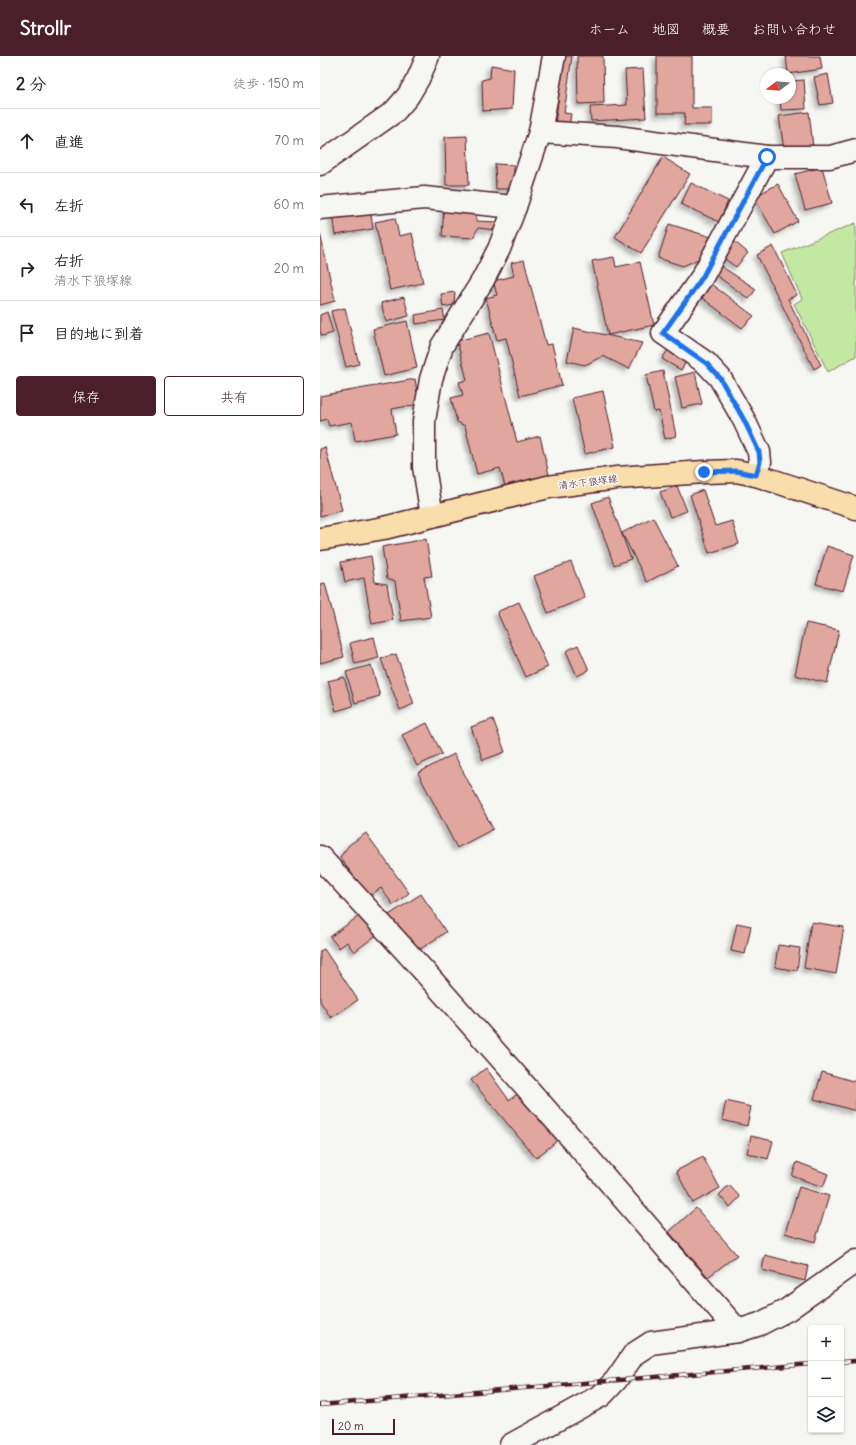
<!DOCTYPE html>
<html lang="ja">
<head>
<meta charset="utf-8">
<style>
	body { margin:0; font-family:Delius,"Klee One",sans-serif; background:#f6f6f6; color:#202124 }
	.controls { position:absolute; right:12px; bottom:12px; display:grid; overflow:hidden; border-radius:4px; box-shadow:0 1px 3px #0004 }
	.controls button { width:36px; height:36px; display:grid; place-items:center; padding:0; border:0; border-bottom:1px solid #e0e0e0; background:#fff; color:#202124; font:20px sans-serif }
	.compass { position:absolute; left:440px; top:12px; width:36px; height:36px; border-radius:50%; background:#fff; box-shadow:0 1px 3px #0004; rotate:254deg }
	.scale { position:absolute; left:12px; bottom:10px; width:63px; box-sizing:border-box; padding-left:4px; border:2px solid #4a1f2b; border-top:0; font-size:11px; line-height:14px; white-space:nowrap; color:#4a1f2b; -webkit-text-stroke:3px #f6f6f2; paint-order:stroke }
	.stop { position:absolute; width:12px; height:12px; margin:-9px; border:3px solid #1a73e8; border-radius:50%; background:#fff }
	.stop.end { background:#1a73e8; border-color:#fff; box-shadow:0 1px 4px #0008 }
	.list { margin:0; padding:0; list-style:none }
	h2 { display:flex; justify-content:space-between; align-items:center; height:52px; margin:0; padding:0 16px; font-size:17px }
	h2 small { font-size:13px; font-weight:400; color:#757577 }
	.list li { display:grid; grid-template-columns:26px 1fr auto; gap:12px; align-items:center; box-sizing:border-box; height:64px; padding:0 16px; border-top:1px solid #e0e0e0 }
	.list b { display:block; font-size:15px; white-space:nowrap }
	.list p { margin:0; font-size:13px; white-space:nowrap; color:#757577 }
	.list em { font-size:13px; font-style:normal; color:#757577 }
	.actions { display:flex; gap:8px; padding:12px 16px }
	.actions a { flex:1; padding:9px 0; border:1px solid #4a1f2b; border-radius:4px; text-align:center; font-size:14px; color:#4a1f2b }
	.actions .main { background:#4a1f2b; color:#fff }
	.icon { flex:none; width:22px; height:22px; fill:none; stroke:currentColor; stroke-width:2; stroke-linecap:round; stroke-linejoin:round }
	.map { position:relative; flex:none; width:536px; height:1389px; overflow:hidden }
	header { display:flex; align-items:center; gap:24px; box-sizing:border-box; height:56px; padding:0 20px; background:#4a1f2b; color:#fff }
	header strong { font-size:19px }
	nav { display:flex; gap:22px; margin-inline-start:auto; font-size:14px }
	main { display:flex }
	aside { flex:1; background:#fff }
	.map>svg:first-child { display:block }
	.green { fill:#c3e8a2; stroke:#868466 }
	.building { fill:#e1a79f; stroke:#4a1f2b; filter:url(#shadow) }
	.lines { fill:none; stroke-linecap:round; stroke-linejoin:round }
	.minor-casing { stroke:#4a1f2b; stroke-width:25 }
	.major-casing { stroke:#4a1f2b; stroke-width:25 }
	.minor { stroke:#f6f6f2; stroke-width:22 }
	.major { stroke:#f9deab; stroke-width:22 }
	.rail-casing { stroke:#4a1f2b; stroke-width:4.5 }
	.rail { stroke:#f6f6f2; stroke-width:3; stroke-dasharray:9; stroke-linecap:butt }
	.route { stroke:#1a73e8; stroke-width:5 }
	.labels { text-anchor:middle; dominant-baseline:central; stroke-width:3; stroke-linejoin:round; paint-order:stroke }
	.street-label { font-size:10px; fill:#4a1f2b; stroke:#f6f6f2 }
</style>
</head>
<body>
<header>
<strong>Strollr</strong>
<nav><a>ホーム</a><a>地図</a><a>概要</a><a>お問い合わせ</a></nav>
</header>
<main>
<aside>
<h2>2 分<small>徒歩 · 150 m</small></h2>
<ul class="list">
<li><svg class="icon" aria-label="ahead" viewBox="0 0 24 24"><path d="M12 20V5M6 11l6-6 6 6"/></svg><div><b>直進</b></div><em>70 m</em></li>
<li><svg class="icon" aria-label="left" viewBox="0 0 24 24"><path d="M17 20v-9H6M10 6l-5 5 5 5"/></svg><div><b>左折</b></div><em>60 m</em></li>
<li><svg class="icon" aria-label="right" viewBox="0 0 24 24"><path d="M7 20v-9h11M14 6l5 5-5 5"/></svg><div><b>右折</b><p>清水下狼塚線</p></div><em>20 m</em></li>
<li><svg class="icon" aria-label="arrive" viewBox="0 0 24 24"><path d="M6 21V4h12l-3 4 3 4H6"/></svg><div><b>目的地に到着</b></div></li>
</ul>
<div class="actions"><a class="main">保存</a><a>共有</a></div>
</aside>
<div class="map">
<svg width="536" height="1389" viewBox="0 0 536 1389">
	<defs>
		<filter id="shadow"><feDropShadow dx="-3.5" dy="3.5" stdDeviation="2" flood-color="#0004"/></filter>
	</defs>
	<rect width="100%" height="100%" fill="#f6f6f2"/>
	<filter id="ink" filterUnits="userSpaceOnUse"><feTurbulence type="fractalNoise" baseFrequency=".025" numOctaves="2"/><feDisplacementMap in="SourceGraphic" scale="8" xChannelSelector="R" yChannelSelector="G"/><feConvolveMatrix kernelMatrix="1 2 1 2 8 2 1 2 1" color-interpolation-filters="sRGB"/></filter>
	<g filter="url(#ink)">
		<!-- green -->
		<polygon class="green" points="536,167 536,300 508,316 474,248 482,243 462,197"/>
		<!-- building -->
		<g class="building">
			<polygon points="244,0 252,0 244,57 251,58 249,70 235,68"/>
			<polygon points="257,0 283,0 284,47 258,48"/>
			<polygon points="337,0 372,0 372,52 392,52 392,69 364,69 365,57 337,57"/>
			<polygon points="466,0 500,0 502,13 468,18"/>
			<polygon points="171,9 194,13 192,53 163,55 162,24 170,22"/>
			<polygon points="323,13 326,62 271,65 270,51 307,49 305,14"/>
			<polygon points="508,18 513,47 500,49 494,21"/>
			<polygon points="484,24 486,53 461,54 460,42 470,42 470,25"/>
			<polygon points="489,56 493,91 464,94 459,60"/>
			<polygon points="147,80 149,129 126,129 125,81"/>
			<polygon points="343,101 370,118 321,197 295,181"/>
			<polygon points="175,108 194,109 194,133 176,133"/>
			<polygon points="502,111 512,147 485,154 475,118"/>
			<polygon points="371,127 408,145 399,166 361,148"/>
			<polygon points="458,128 478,165 455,178 434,141"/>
			<polygon points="124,150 157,152 156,165 176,166 175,174 158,172 153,182 122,180"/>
			<polygon points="50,152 53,173 15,179 12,158"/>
			<polygon points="75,162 79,180 92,177 103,227 70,234 55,166"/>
			<polygon points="349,168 391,181 385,200 363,210 338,202"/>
			<polygon points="0,177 15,245 0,249"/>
			<polygon points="414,185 428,197 416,211 402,201"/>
			<polygon points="453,190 477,239 468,243 501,309 494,313 437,199"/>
			<polygon points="294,201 296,211 320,206 334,269 288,279 272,205"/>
			<polygon points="204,204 226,289 232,288 242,329 200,340 186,282 177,284 166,242 177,239 173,225 194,220 191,207"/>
			<polygon points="399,209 436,233 429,243 393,217"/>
			<polygon points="391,228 434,260 422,272 381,241"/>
			<polygon points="135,236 134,249 123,251 121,238"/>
			<polygon points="84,241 89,260 66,266 61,247"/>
			<polygon points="25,252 39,308 26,311 11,255"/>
			<polygon points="123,254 125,264 96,268 95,259"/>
			<polygon points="7,256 13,277 2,280 0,275 0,259"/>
			<polygon points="87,265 97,312 64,320 53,273"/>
			<polygon points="254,272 322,287 309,313 283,300 265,309 247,305"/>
			<polygon points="169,277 197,386 220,380 230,423 186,434 180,412 157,418 145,370 137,366 131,342 143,339 139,326 147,324 137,285"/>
			<polygon points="349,292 368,303 361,314 342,303"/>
			<polygon points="343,315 356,380 345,383 339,355 334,356 326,319"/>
			<polygon points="375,316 382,348 362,352 355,321"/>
			<polygon points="95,323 99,348 72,353 76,378 35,385 32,366 9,370 7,363 0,365 0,340"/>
			<polygon points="283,335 295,391 265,398 252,342"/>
			<polygon points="5,391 22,454 0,460 0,393"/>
			<polygon points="357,430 367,455 350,461 340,436"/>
			<polygon points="383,434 395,470 412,465 419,488 389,497 370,439"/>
			<polygon points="288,441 311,503 294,509 272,447"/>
			<polygon points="333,461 358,510 327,526 302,477"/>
			<polygon points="106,483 112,520 104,521 111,561 81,565 75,525 67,522 62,491"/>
			<polygon points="507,490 534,499 523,535 496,528"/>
			<polygon points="51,500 55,526 67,528 73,564 52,568 44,522 25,526 21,506"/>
			<polygon points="251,506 265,542 228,557 214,520"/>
			<polygon points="5,527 24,601 0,607 0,528"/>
			<polygon points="199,546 228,611 206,621 177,556"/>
			<polygon points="486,567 519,574 507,627 475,619"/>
			<polygon points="54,581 59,602 35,608 30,587"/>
			<polygon points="258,589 269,614 257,620 246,595"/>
			<polygon points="76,598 94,648 80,654 61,603"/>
			<polygon points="51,609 60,640 35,647 26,616"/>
			<polygon points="24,621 33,650 16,655 8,625"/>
			<polygon points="173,663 185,696 163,704 151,671"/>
			<polygon points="107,667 122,698 97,710 82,679"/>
			<polygon points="134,698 173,773 137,792 98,717"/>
			<polygon points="46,777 89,837 73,849 61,832 48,841 20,801 29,789"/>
			<polygon points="101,838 126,876 93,898 69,859"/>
			<polygon points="43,857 58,878 34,896 27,886 19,892 10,881"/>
			<polygon points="491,866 524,871 516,918 484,912"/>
			<polygon points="417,867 431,870 425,898 411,895"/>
			<polygon points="458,889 480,892 477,915 455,911"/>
			<polygon points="4,893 38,944 11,962 0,945 0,895"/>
			<polygon points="166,1012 189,1044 199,1037 238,1084 216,1102 151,1024"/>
			<polygon points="502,1016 536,1026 536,1055 494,1043"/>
			<polygon points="406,1045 431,1051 427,1070 402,1064"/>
			<polygon points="431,1080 453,1085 448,1103 427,1097"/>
			<polygon points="383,1101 400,1132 373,1147 356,1115"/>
			<polygon points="477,1106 508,1118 503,1131 472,1120"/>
			<polygon points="409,1129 420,1141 410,1151 399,1139"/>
			<polygon points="479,1131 509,1140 495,1186 465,1177"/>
			<polygon points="376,1152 417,1199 388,1221 349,1176"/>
			<polygon points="445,1199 488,1210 485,1225 442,1214"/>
		</g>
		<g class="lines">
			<defs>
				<g id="minor">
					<polyline points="220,76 297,81 447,101 510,101 536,94"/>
					<polyline points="0,108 74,56 88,40 98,23 108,0"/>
					<polyline points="0,152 104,142 195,151"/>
					<polyline points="436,419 440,406 439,396 424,364 400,322 386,307 343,277 382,221 447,101"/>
					<polyline points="112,460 104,411 104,365 111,323 122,290 163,224 179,193 195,151 220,76 234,0"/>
					<polyline points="0,801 102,913 252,1083 418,1275"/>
					<polyline points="191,1389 282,1339 296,1324 314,1298 331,1287 418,1275 440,1268 467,1254 536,1205"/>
				</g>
				<polyline id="major" points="0,483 64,472 228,431 297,422 384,416 416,415 436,419 536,452"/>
			</defs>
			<!-- minor casing -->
			<use href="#minor" class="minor-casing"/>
			<!-- major casing -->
			<use href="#major" class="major-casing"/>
			<!-- minor -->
			<use href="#minor" class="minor"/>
			<!-- major -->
			<use href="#major" class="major"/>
			<defs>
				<g id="rail">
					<polyline points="521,1306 536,1305"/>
					<polyline points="0,1349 491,1308"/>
				</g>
			</defs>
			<!-- rail casing -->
			<use href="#rail" class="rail-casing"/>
			<!-- rail -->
			<use href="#rail" class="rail"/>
		</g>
	</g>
	<g class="lines" filter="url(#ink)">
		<!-- route -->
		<polyline class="route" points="384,416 416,415 436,419 440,406 439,396 424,364 400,322 386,307 343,277 382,222 447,101"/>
	</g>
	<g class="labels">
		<!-- street labels -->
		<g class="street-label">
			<text transform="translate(268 426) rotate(-7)">清水下狼塚線</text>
		</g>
	</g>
</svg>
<div class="controls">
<button>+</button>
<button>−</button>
<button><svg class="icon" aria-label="layers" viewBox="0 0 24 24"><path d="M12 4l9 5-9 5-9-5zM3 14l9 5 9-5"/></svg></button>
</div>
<svg class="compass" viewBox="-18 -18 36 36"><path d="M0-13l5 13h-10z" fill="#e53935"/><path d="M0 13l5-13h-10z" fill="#757577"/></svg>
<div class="scale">20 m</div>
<div class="stop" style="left:447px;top:101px"></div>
<div class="stop end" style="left:384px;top:416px"></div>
</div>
</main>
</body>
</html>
